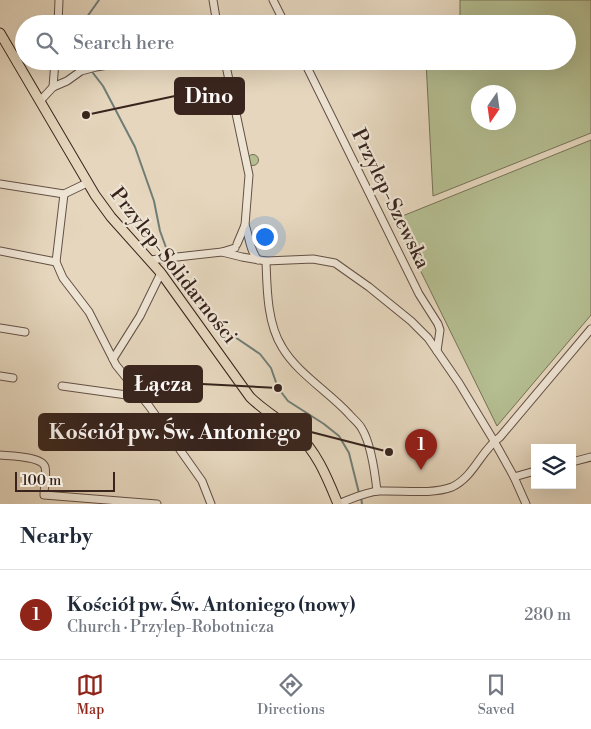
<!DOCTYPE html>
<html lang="en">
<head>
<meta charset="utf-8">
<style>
	body { margin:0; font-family:"Libre Bodoni",serif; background:#f6f6f7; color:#1f2937 }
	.controls { position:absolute; right:15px; bottom:15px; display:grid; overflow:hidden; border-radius:0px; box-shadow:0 5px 20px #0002 }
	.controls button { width:45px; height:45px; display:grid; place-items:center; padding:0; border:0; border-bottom:1px solid #e0e1e3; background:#fff; color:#1f2937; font:25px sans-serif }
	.compass { position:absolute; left:471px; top:85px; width:45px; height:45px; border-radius:50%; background:#fff; box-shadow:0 5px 20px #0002; rotate:193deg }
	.scale { position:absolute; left:15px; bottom:12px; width:100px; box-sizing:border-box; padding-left:5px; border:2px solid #38241d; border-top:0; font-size:14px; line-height:18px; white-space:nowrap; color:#38241d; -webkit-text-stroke:4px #eee4d4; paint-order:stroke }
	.you { position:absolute; left:264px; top:236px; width:18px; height:18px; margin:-12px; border:4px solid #fff; border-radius:50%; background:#1a73e8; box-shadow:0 0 0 8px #1a73e833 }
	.badge { display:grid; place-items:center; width:32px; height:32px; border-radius:50%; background:#8f2418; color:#fff; font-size:16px; font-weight:700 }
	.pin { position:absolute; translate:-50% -41px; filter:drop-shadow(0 1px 2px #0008) }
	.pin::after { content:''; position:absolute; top:26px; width:18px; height:15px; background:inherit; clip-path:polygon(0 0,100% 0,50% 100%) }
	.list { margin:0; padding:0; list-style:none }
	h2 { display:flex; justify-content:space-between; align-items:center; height:65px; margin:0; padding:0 20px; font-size:21px }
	h2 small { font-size:16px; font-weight:400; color:#747a83 }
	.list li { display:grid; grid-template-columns:32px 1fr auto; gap:15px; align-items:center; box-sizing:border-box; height:90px; padding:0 20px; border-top:1px solid #e0e1e3 }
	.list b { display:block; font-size:19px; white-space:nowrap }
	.list p { margin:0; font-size:16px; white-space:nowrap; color:#747a83 }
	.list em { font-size:16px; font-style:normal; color:#747a83 }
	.icon { flex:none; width:28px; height:28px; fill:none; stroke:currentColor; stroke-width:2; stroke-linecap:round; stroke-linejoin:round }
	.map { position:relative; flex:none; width:591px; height:504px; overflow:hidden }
	.search { position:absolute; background:#fff; box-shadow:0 5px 20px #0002; left:15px; right:15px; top:15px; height:55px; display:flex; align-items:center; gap:12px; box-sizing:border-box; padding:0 18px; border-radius:28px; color:#747a83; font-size:19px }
	.sheet { height:155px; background:#fff }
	nav { display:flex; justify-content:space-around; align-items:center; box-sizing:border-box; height:70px; border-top:1px solid #e0e1e3; background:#fff; font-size:14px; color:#747a83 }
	nav a { display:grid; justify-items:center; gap:2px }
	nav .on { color:#8f2418 }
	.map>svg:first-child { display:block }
	.green { fill:#b4be91; stroke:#767157; fill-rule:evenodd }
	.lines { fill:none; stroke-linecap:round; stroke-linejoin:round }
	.stream { stroke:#707d76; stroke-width:2 }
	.minor-casing { stroke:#635045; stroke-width:9 }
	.major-casing { stroke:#38241d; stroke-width:11 }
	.minor { stroke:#eee4d4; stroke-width:7 }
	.major { stroke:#e5d6bd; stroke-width:9 }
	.labels { text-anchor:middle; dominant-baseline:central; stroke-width:4.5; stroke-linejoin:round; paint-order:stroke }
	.street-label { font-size:20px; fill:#38241d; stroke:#eee4d4 }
	.leader { fill:none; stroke:#38241d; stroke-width:2 }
	.callout-dot { fill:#38241d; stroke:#eee4d4; stroke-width:2 }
	.callout { fill:#38241d; stroke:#38241d; stroke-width:2 }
	.callout-label { font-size:21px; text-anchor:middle; font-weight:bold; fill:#fff }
</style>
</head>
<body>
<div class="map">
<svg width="591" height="504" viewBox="0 0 591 504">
	<rect width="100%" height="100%" fill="#e5d6bd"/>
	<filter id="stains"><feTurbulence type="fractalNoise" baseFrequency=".004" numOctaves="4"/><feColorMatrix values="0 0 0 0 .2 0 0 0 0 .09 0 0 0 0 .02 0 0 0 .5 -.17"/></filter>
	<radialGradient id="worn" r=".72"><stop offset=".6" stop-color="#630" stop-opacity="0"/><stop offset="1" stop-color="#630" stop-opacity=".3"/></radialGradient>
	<!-- green -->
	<g class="green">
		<path d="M460 0H591V133L433 196 426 61H567V24H460ZM478 92H508V122H478Z"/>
		<polygon points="591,140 591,315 497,426 395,219"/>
		<circle cx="253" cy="160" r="5.5"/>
	</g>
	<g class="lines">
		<!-- stream -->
		<g class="stream">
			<polyline points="82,24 99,0"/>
			<polyline points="93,73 103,86 135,147 154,201 160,231 168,253"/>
			<polyline points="175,265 185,282 210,314 226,331 260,354 271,368 278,388 288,401 324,424 339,436 349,453 359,493"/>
			<polyline points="361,497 362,504"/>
		</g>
		<defs>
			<g id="minor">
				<polyline points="213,0 217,24"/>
				<polyline points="273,0 285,24"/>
				<polyline points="58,24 59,0"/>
				<polyline points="225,61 249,175 245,225 237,244"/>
				<polyline points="304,61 419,294 438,324 440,330 437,351"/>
				<polyline points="53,87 55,61"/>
				<polyline points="40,101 53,87 67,81 81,71 96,67 132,61"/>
				<polyline points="0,184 64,194 87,183"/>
				<polyline points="64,194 56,262 63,278 89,312 116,365 149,406 202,481 211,504"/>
				<path d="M245 225C250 238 249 249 258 260"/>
				<polyline points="0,251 56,262"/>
				<polyline points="222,252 242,257 266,261 313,259 335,263 369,287 411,321 428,338 459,383 494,441 514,477 526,504"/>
				<polyline points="150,260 222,252 235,248"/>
				<path d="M266 261C267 288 267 323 282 347 297 373 329 392 349 414 353 419 359 423 362 429 371 444 375 473 377 491"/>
				<polyline points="0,328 25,332"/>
				<polyline points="113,359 140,316 161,273"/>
				<polyline points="0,376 13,378"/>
				<polyline points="62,386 141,397"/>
				<path d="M0 455C10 456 42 456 45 467 47 475 44 487 44 495L157 504"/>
				<polyline points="572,462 591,457"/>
				<polyline points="514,477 535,471"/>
				<path d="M338 504C351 499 365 492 379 491 401 490 431 495 452 487 474 477 481 450 500 437L591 329"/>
			</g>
			<path id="major" d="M0 33 95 195 111 217 161 273 250 397C264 411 281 420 296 433 317 451 328 480 338 504"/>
		</defs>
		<!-- minor casing -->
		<use href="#minor" class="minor-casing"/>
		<!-- major casing -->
		<use href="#major" class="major-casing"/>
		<!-- minor -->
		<use href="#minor" class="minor"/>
		<!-- major -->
		<use href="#major" class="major"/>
	</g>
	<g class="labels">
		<!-- street labels -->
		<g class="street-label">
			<text transform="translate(390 199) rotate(64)">Przylep-Szewska</text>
			<text transform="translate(173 266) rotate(52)">Przylep-Solidarności</text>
		</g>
	</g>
	<!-- callouts -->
	<path class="leader" d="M86 115L175 96M278 388L202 384M389 452L311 432"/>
	<g class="callout-dot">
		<circle cx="86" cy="115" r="5"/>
		<circle cx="278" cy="388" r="5"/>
		<circle cx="389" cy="452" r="5"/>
	</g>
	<g class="callout">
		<rect x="175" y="78" width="69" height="36" rx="5"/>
		<rect x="124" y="366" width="78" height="36" rx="5"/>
		<rect x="39" y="414" width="272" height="36" rx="5"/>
	</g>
	<g class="callout-label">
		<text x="209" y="103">Dino</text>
		<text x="163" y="391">Łącza</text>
		<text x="175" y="439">Kościół pw. Św. Antoniego</text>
	</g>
	<rect width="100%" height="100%" filter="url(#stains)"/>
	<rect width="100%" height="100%" fill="url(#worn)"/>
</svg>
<div class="controls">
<button><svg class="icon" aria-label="layers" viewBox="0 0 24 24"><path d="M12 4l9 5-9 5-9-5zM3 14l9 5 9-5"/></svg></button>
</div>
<svg class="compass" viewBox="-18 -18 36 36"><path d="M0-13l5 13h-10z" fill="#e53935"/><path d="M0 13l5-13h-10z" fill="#747a83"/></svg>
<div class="scale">100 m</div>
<div class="you"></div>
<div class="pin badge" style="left:421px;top:470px">1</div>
<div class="search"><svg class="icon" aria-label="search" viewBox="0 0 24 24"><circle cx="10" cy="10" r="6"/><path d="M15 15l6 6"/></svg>Search here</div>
</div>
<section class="sheet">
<h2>Nearby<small></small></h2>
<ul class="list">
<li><span class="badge">1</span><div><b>Kościół pw. Św. Antoniego (nowy)</b><p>Church · Przylep-Robotnicza</p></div><em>280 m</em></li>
</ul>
</section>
<nav>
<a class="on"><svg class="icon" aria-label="map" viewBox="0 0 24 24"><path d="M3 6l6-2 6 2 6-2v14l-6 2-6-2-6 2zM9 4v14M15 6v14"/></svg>Map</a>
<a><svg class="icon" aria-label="directions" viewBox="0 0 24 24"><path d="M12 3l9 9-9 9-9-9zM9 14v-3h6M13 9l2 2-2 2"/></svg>Directions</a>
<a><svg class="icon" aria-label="saved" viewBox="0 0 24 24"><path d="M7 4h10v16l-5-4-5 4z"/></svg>Saved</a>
</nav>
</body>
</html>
